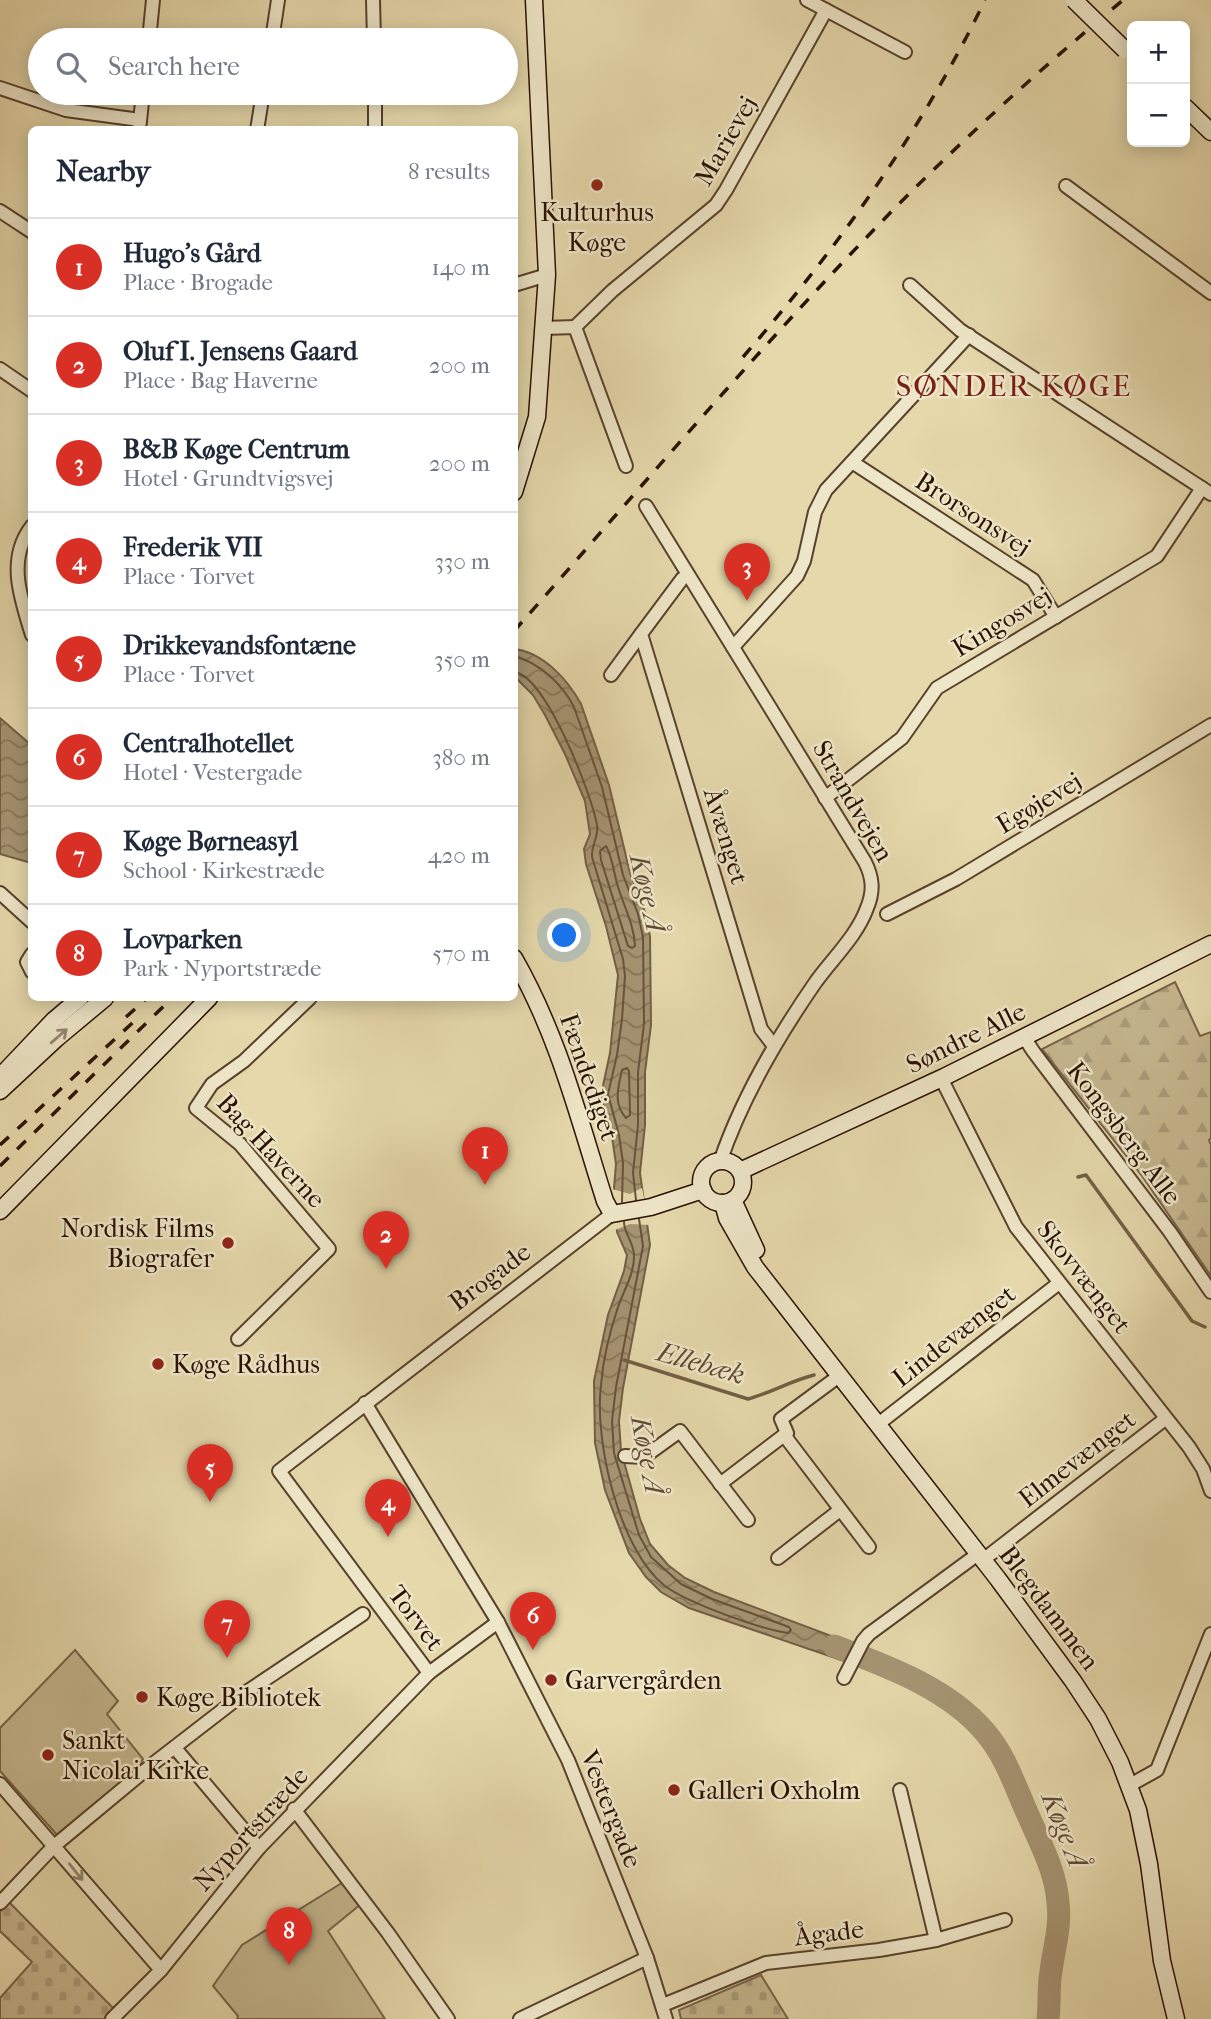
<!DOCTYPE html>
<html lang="en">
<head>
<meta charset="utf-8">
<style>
	body { margin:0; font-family:"IM FELL French Canon",serif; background:#f2f2f3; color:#1f2937 }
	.controls { position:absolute; right:21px; top:21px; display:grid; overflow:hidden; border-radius:10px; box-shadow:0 4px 18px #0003 }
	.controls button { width:63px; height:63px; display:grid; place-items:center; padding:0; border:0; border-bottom:2px solid #e0e1e3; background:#fff; color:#1f2937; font:35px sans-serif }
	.you { position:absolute; left:565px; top:936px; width:24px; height:24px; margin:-18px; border:5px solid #fff; border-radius:50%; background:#1a73e8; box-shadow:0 0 0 10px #1a73e833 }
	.badge { display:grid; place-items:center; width:46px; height:46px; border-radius:50%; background:#d93025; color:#fff; font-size:23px; font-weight:700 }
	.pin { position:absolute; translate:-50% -58px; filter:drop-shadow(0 2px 4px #0008) }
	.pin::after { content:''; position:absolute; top:37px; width:24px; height:21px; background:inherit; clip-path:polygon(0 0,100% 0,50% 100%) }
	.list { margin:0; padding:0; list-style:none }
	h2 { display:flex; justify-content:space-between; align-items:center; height:91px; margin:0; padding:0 28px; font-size:30px }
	h2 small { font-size:23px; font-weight:400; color:#747a83 }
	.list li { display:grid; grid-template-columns:46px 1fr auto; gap:21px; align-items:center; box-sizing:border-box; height:98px; padding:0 28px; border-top:2px solid #e0e1e3 }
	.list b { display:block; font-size:26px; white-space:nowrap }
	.list p { margin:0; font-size:23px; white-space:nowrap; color:#747a83 }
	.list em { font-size:23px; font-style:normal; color:#747a83 }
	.icon { flex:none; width:38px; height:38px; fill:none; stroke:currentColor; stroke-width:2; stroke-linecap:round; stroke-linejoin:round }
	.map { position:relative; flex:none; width:1211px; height:2019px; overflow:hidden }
	.search { position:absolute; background:#fff; box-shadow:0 4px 18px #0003; left:28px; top:28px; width:490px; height:77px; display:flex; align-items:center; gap:18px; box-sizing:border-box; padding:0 24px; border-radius:38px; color:#747a83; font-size:26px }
	.panel { position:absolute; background:#fff; box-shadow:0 4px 18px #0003; left:28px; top:126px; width:490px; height:875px; border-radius:10px }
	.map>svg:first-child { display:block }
	.forest { fill:url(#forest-firs); stroke:#776348; stroke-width:2 }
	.cemetery { fill:url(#cemetery-stones); stroke:#776348; stroke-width:2 }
	.park { fill:#c5b68e; stroke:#776348; stroke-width:2 }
	.water { fill:url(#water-waves); stroke:#735f45; stroke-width:2 }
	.pier { fill:#e5d8ab }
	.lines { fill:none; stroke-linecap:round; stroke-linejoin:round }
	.shore { stroke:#67523a; stroke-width:2 }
	.stream { stroke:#735f45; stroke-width:3.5 }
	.river { stroke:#a59472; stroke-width:23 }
	.street-casing { stroke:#58422c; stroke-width:16 }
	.secondary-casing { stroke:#291002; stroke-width:19 }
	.street { stroke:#eee6c8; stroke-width:12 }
	.secondary { stroke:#eee6c8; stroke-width:16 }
	.rail { stroke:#291002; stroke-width:3.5; stroke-dasharray:12 12; stroke-linecap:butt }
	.secondary-bridge-casing { stroke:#291002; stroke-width:19; stroke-linecap:butt }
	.secondary-bridge { stroke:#eee6c8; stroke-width:16 }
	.oneway { stroke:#95866f }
	.poi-dot { fill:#8f2418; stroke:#eee6c8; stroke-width:2.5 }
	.labels { text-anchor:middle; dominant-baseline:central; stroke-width:5; stroke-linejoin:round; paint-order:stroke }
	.street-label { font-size:26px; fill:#291002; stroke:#eee6c8 }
	.poi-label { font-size:26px; fill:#291002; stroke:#eee6c8; text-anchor:start }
	.water-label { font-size:28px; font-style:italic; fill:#614b34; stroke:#eee6c8 }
	.quarter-label { font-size:30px; letter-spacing:2px; fill:#7a1f14; stroke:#eee6c8 }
</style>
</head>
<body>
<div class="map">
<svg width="1211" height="2019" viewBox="0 0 1211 2019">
	<defs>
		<pattern id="forest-firs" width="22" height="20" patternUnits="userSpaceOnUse" patternTransform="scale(1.75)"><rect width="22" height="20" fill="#c5b68e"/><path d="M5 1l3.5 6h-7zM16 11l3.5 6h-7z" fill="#a99b79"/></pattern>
		<pattern id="cemetery-stones" width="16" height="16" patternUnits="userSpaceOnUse" patternTransform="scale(1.75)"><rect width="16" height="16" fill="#c5b68e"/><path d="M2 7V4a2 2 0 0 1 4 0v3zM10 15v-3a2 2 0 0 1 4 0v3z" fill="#a99b79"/></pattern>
		<pattern id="water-waves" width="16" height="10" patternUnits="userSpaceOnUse" patternTransform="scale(1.75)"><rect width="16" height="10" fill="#a59472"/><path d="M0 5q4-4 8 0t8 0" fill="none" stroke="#86775b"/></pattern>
	</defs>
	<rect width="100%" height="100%" fill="#e5d8ab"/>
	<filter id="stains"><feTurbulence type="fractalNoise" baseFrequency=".00286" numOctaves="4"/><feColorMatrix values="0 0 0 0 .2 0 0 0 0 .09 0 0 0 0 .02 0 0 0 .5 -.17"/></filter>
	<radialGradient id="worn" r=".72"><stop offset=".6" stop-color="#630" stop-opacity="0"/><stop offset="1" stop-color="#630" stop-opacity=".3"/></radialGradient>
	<!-- forest -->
	<polygon class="forest" points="1175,982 1200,1036 1211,1032 1211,1138 1209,1140 1211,1145 1211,1276 1142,1176 1042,1049"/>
	<!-- cemetery -->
	<g class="cemetery">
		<polygon points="9,1902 114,2009 104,2019 0,2019 0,1998 32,1962 0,1931 0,1912"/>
		<polygon points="761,1975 788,2019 681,2019 679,2010"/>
	</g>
	<!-- park -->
	<g class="park">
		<polygon points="75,1650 118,1701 107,1714 143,1759 135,1770 58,1836 0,1771 0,1728"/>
		<polygon points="345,1881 361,1904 328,1931 385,2019 237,2019 238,2016 213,1986 242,1945"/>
	</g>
	<!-- water -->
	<g class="water">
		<path d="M514 649C543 652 568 680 581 704L609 785 630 873 645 912 650 936 651 1025 645 1072V1125L640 1173 650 1245 623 1388 619 1421 621 1451 640 1519 650 1544 668 1565 685 1578 714 1592 853 1644 844 1661 689 1608 661 1592 646 1577 629 1553 605 1490 595 1443 594 1381 608 1315 624 1271 627 1255 617 1232 614 1188 616 1164 612 1137 601 1095 610 1053 618 975 606 926 586 864 584 849 590 834 585 801 565 754 545 715 533 695 515 677Z"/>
		<polygon points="0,718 31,745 31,863 0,854"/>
	</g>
	<!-- pier -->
	<polygon class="pier" points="642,1188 650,1225 630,1224 615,1230 612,1189 630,1194"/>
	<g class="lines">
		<!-- shore -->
		<g class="shore">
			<path d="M514 656C540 663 562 684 574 707L602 787 623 875 638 914 643 937 644 1024 638 1072V1125L633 1173 636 1200"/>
			<path d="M514 672C546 675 592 796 597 825 599 837 591 845 592 857L623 959 625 976 622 1019 617 1055 608 1094 619 1135 623 1163 622 1202"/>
			<path d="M606 846C613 858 614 876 619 890 625 909 634 925 635 946L632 948 628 946 601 860 600 851Z"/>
			<path d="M627 1068 629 1071 630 1115 626 1118C613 1104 618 1088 622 1070Z"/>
			<path d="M624 1222C624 1234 635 1244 634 1257 634 1274 624 1290 618 1307 610 1331 603 1359 601 1385 594 1441 619 1550 665 1586 688 1603 760 1629 788 1633L791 1630 789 1627 712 1599 681 1584 651 1557 639 1535 614 1453 612 1421 616 1387 643 1246 639 1219"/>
		</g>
		<!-- stream -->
		<g class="stream">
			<polyline points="1078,1177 1086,1175 1192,1321 1205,1327"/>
			<path d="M624 1360 748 1399C771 1393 790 1381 814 1375"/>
		</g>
		<!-- river -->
		<path class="river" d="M834 1646C886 1666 948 1688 985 1732 1006 1756 1016 1789 1029 1817 1041 1845 1056 1872 1058 1903 1061 1926 1054 1948 1051 1971 1048 1987 1050 2003 1048 2019"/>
		<defs>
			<g id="street">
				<polyline points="373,0 374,40"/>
				<polyline points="807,0 905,52"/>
				<polyline points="149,40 153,0"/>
				<polyline points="272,40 278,0"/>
				<polyline points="0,88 66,110 140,120"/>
				<polyline points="375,93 375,130"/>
				<polyline points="139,130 143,93"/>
				<polyline points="257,130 263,93"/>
				<polyline points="1066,186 1211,293"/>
				<polyline points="0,211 32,232"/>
				<polyline points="514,285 547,275"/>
				<polyline points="910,285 960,330 1211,494"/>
				<polyline points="575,327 612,291 716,205 726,190 826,10"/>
				<polyline points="544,328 575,327 626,466"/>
				<polyline points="0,369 32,391"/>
				<polyline points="852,462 1033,580 1056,617"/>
				<path d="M646 506 865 862C873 878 874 891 867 908 857 936 832 959 815 983 777 1038 742 1097 720 1162"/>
				<path d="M32 526C6 559 21 599 32 635"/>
				<polyline points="688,575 682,579 641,634 761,1029 774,1046"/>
				<polyline points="733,647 797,576 804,561 815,512 826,490 969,335"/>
				<polyline points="611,675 641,634"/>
				<polyline points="825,798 902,738 937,688 1157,556 1202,488"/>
				<polyline points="0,893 32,922"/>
				<polyline points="887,914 956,879 1211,725"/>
				<polyline points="32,954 27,962 32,972"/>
				<polyline points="1024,1037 1033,1051 1170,1232 1211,1292"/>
				<polyline points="941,1078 1016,1227 1189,1447 1203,1469 1211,1491"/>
				<polyline points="238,1339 329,1249 240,1144 196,1108 212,1084 244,1061 310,998"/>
				<polyline points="365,1403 498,1622 568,1760 647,1958 666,2019"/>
				<polyline points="877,1425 1059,1283"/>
				<polyline points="784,1435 869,1547"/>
				<polyline points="625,1456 644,1457 680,1431 748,1520"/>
				<polyline points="720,1484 787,1433 781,1419 839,1376"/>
				<polyline points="778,1558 840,1510"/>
				<polyline points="983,1560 1165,1419"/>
				<polyline points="498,1622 429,1673 279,1471 612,1214"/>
				<polyline points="844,1678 863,1641 869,1634 978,1554"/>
				<polyline points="175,1748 259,1848"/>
				<polyline points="0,1784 161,1970"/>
				<polyline points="1130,1785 1157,1770 1211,1634"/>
				<polyline points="900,1790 936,1940"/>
				<polyline points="294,1809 388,1933 448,2019"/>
				<polyline points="0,1903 54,1846 154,1763 242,1695 363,1614"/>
				<polyline points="663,2005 766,1963 879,1950 936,1940 1005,1920"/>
				<polyline points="112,2019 161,1970 259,1848 429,1673"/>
				<polyline points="520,2019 647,1958"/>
			</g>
			<g id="secondary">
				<polyline points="1185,107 1211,132"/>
				<polyline points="514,492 537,417 547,275 534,0"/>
				<path d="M514 958C559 1037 578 1116 605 1201L612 1214 651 1207 703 1190"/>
				<polyline points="0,1077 54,1020 80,998"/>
				<polyline points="0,1091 57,1038 105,998"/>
				<circle cx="722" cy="1182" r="21"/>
				<polyline points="740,1171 944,1077 1211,944"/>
				<polyline points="733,1200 756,1250"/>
				<polyline points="723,1203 727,1218 755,1267 998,1579 1073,1681 1098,1719 1120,1762 1138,1810 1149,1864 1162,1961 1176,2019"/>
				<polyline points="0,1211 209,998"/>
			</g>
		</defs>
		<!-- street casing -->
		<use href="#street" class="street-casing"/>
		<!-- secondary casing -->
		<use href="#secondary" class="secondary-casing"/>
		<!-- street -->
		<use href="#street" class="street"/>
		<!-- secondary -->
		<use href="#secondary" class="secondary"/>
		<!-- rail -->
		<g class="rail">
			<path d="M743 357C837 249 923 129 985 0"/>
			<path d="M514 631C639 490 761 345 893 210 966 136 1043 67 1123 0"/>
			<polyline points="126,1017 147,998"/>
			<polyline points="0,1145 141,1015"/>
			<polyline points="0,1166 172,998"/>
		</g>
		<defs>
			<polyline id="secondary-bridge" points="1074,0 1125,50"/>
		</defs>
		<!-- secondary-bridge casing -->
		<use href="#secondary-bridge" class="secondary-bridge-casing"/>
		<!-- secondary-bridge -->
		<use href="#secondary-bridge" class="secondary-bridge"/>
	</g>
	<!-- one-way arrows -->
	<defs><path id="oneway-shaft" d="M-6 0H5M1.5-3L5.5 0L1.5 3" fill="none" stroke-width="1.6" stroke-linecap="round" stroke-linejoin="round" transform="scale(1.75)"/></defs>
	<g class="oneway">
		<use href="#oneway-shaft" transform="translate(59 1036) rotate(-41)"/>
		<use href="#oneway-shaft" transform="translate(76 1872) rotate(51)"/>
	</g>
	<!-- markers -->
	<g class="poi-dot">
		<circle cx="597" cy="185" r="7"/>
		<circle cx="228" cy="1243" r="7"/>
		<circle cx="158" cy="1364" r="7"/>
		<circle cx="551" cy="1680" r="7"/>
		<circle cx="142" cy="1697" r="7"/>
		<circle cx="48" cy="1755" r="7"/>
		<circle cx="674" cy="1790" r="7"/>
	</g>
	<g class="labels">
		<!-- street labels -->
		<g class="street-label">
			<text transform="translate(726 141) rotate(-60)">Marievej</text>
			<text transform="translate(973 514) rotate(33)">Brorsonsvej</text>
			<text transform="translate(1002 622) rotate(-31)">Kingosvej</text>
			<text transform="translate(853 801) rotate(60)">Strandvejen</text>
			<text transform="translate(1039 803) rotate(-31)">Egøjevej</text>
			<text transform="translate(726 836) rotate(73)">Åvænget</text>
			<text transform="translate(966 1038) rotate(-26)">Søndre Alle</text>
			<text transform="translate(589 1077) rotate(71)">Fændediget</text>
			<text transform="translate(1124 1133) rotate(53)">Kongsberg Alle</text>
			<text transform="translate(271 1151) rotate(47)">Bag Haverne</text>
			<text transform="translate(490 1277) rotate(-37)">Brogade</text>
			<text transform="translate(1084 1277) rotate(52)">Skovvænget</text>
			<text transform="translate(954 1336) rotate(-38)">Lindevænget</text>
			<text transform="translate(1077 1459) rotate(-38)">Elmevænget</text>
			<text transform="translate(1049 1608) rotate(53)">Blegdammen</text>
			<text transform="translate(416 1618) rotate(53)">Torvet</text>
			<text transform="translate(611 1809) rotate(68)">Vestergade</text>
			<text transform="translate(251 1829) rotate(-48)">Nyportstræde</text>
			<text transform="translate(829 1933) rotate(-7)">Ågade</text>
		</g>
		<!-- poi labels -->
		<g class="poi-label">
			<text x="597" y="212" text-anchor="middle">Kulturhus<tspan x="597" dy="30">Køge</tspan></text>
			<text x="214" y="1228" text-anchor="end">Nordisk Films<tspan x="214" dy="30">Biografer</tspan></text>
			<text x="172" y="1364">Køge Rådhus</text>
			<text x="565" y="1680">Garvergården</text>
			<text x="156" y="1697">Køge Bibliotek</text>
			<text x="62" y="1740">Sankt<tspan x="62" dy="30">Nicolai Kirke</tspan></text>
			<text x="688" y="1790">Galleri Oxholm</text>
		</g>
		<!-- water labels -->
		<g class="water-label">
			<text transform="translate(648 893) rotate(77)">Køge Å</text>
			<text transform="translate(701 1363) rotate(16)">Ellebæk</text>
			<text transform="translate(648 1455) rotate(79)">Køge Å</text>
			<text transform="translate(1065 1830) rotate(68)">Køge Å</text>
		</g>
		<!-- quarter labels -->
		<g class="quarter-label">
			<text x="1014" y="386">SØNDER KØGE</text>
		</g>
	</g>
	<rect width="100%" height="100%" filter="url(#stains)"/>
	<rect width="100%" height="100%" fill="url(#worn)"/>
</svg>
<div class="controls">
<button>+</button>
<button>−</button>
</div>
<div class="you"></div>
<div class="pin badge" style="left:485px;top:1185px">1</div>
<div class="pin badge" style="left:386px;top:1269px">2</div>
<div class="pin badge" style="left:747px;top:601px">3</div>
<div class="pin badge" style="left:388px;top:1537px">4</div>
<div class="pin badge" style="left:210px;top:1502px">5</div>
<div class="pin badge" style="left:533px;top:1650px">6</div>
<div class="pin badge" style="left:227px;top:1658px">7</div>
<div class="pin badge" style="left:289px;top:1965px">8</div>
<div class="search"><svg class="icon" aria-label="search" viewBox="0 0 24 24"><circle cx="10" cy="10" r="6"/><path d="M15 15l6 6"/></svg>Search here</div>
<section class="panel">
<h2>Nearby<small>8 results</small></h2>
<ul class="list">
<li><span class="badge">1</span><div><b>Hugo's Gård</b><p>Place · Brogade</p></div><em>140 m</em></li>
<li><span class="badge">2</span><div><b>Oluf I. Jensens Gaard</b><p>Place · Bag Haverne</p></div><em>200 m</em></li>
<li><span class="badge">3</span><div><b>B&amp;B Køge Centrum</b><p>Hotel · Grundtvigsvej</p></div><em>200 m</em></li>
<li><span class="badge">4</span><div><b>Frederik VII</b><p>Place · Torvet</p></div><em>330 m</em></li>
<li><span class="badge">5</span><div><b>Drikkevandsfontæne</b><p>Place · Torvet</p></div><em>350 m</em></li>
<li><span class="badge">6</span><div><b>Centralhotellet</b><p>Hotel · Vestergade</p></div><em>380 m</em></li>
<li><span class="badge">7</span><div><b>Køge Børneasyl</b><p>School · Kirkestræde</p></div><em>420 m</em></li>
<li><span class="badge">8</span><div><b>Lovparken</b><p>Park · Nyportstræde</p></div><em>570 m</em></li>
</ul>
</section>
</div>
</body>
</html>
